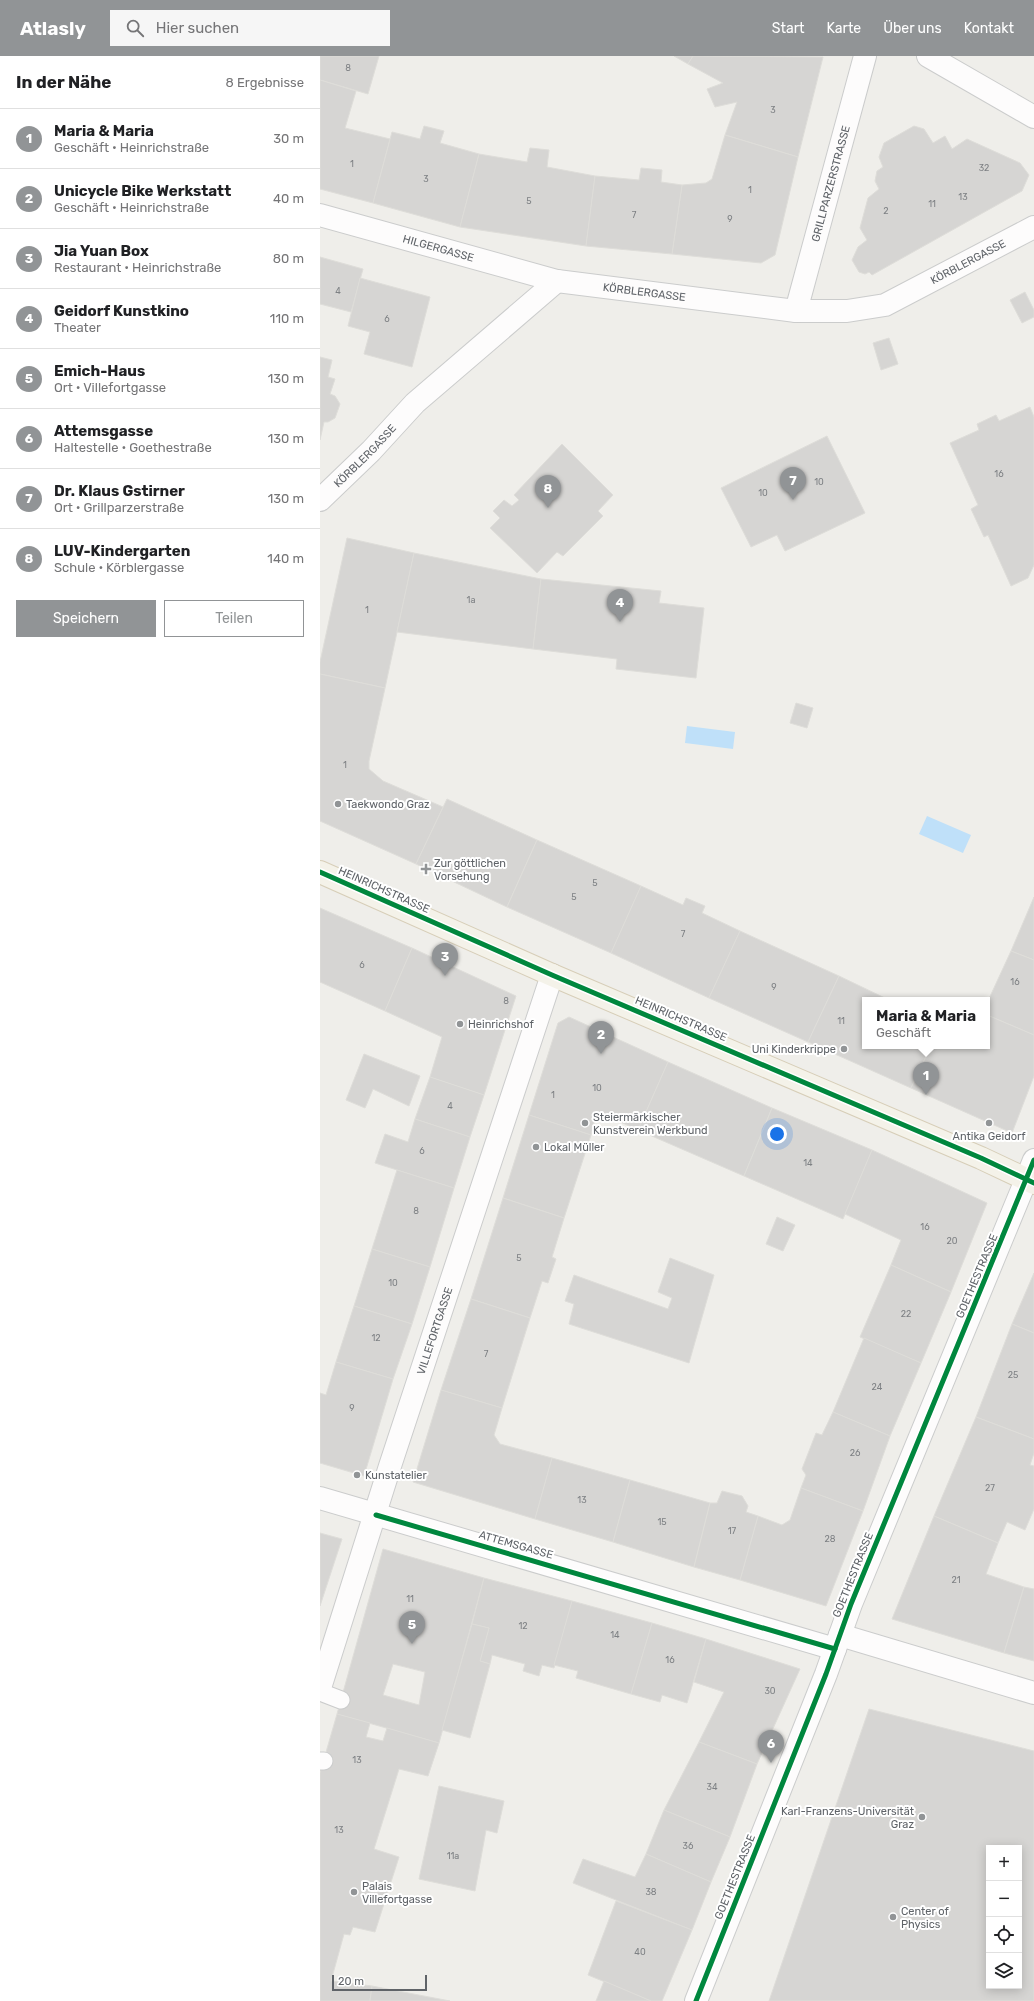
<!DOCTYPE html>
<html lang="de">
<head>
<meta charset="utf-8">
<style>
	body { margin:0; font-family:Rubik,sans-serif; background:#f6f6f6; color:#202124 }
	.controls { position:absolute; right:12px; bottom:12px; display:grid; overflow:hidden; border-radius:0px; box-shadow:0 2px 10px #0003 }
	.controls button { width:36px; height:36px; display:grid; place-items:center; padding:0; border:0; border-bottom:1px solid #e0e0e0; background:#fff; color:#202124; font:20px sans-serif }
	.scale { position:absolute; left:12px; bottom:10px; width:95px; box-sizing:border-box; padding-left:4px; border:2px solid #5f6368; border-top:0; font-size:11px; line-height:14px; white-space:nowrap; color:#5f6368; -webkit-text-stroke:3px #fff; paint-order:stroke }
	.you { position:absolute; left:457px; top:1078px; width:14px; height:14px; margin:-10px; border:3px solid #fff; border-radius:50%; background:#1a73e8; box-shadow:0 0 0 6px #1a73e833 }
	.badge { display:grid; place-items:center; width:26px; height:26px; border-radius:50%; background:#919496; color:#fff; font-size:13px; font-weight:700 }
	.pin { position:absolute; translate:-50% -33px; filter:drop-shadow(0 1px 2px #0008) }
	.pin::after { content:''; position:absolute; top:21px; width:14px; height:12px; background:inherit; clip-path:polygon(0 0,100% 0,50% 100%) }
	.popup { position:absolute; left:542px; top:941px; width:128px; height:52px; box-sizing:border-box; display:grid; place-content:center; border-radius:0px; background:#fff; filter:drop-shadow(0 1px 3px #0005); font-size:13px; white-space:nowrap; color:#757577 }
	.popup b { font-size:15px; color:#202124 }
	.popup::after { content:''; position:absolute; left:50%; top:100%; margin-left:-8px; border:8px solid transparent; border-top-color:#fff }
	.list { margin:0; padding:0; list-style:none }
	h2 { display:flex; justify-content:space-between; align-items:center; height:52px; margin:0; padding:0 16px; font-size:17px }
	h2 small { font-size:13px; font-weight:400; color:#757577 }
	.list li { display:grid; grid-template-columns:26px 1fr auto; gap:12px; align-items:center; box-sizing:border-box; height:60px; padding:0 16px; border-top:1px solid #e0e0e0 }
	.list b { display:block; font-size:15px; white-space:nowrap }
	.list p { margin:0; font-size:13px; white-space:nowrap; color:#757577 }
	.list em { font-size:13px; font-style:normal; color:#757577 }
	.actions { display:flex; gap:8px; padding:12px 16px }
	.actions a { flex:1; padding:9px 0; border:1px solid #919496; border-radius:0px; text-align:center; font-size:14px; color:#919496 }
	.actions .main { background:#919496; color:#fff }
	.icon { flex:none; width:22px; height:22px; fill:none; stroke:currentColor; stroke-width:2; stroke-linecap:round; stroke-linejoin:round }
	.map { position:relative; flex:none; width:714px; height:1945px; overflow:hidden }
	header { display:flex; align-items:center; gap:24px; box-sizing:border-box; height:56px; padding:0 20px; background:#919496; color:#fff }
	header strong { font-size:19px }
	nav { display:flex; gap:22px; margin-inline-start:auto; font-size:14px }
	.search { width:280px; height:36px; background:#f6f6f6; display:flex; align-items:center; gap:10px; box-sizing:border-box; padding:0 14px; border-radius:0px; color:#757577; font-size:15px }
	main { display:flex }
	aside { flex:1; background:#fff }
	.map>svg:first-child { display:block }
	.water { fill:#bfe0f9 }
	.building { fill:#d6d5d3; stroke:#deddd9; fill-rule:evenodd }
	.lines { fill:none; stroke-linecap:round; stroke-linejoin:round }
	.service-casing { stroke:#cbcccc; stroke-width:19 }
	.minor-casing { stroke:#cbcccc; stroke-width:24 }
	.tertiary-casing { stroke:#cbcccc; stroke-width:24 }
	.primary-casing { stroke:#d7ceb8; stroke-width:24 }
	.service { stroke:#fdfcfc; stroke-width:17 }
	.minor { stroke:#fdfcfc; stroke-width:22 }
	.tertiary { stroke:#fdfcfc; stroke-width:22 }
	.primary { stroke:#f4f2e9; stroke-width:22 }
	.cycleway-casing { stroke:#fff; stroke-width:8 }
	.cycleway { stroke:#00873e; stroke-width:5 }
	.poi-dot { fill:#919496; stroke:#fff; stroke-width:1.5 }
	.labels { text-anchor:middle; dominant-baseline:central; stroke-width:4; stroke-linejoin:round; paint-order:stroke }
	.number-label { font-size:9px; fill:#7e8184 }
	.street-label { font-size:11px; fill:#5f6368; stroke:#fff }
	.poi-label { font-size:11px; fill:#5f6368; stroke:#fff; text-anchor:start }
</style>
</head>
<body>
<header>
<strong>Atlasly</strong>
<div class="search"><svg class="icon" aria-label="search" viewBox="0 0 24 24"><circle cx="10" cy="10" r="6"/><path d="M15 15l6 6"/></svg>Hier suchen</div>
<nav><a>Start</a><a>Karte</a><a>Über uns</a><a>Kontakt</a></nav>
</header>
<main>
<aside>
<h2>In der Nähe<small>8 Ergebnisse</small></h2>
<ul class="list">
<li><span class="badge">1</span><div><b>Maria &amp; Maria</b><p>Geschäft · Heinrichstraße</p></div><em>30 m</em></li>
<li><span class="badge">2</span><div><b>Unicycle Bike Werkstatt</b><p>Geschäft · Heinrichstraße</p></div><em>40 m</em></li>
<li><span class="badge">3</span><div><b>Jia Yuan Box</b><p>Restaurant · Heinrichstraße</p></div><em>80 m</em></li>
<li><span class="badge">4</span><div><b>Geidorf Kunstkino</b><p>Theater</p></div><em>110 m</em></li>
<li><span class="badge">5</span><div><b>Emich-Haus</b><p>Ort · Villefortgasse</p></div><em>130 m</em></li>
<li><span class="badge">6</span><div><b>Attemsgasse</b><p>Haltestelle · Goethestraße</p></div><em>130 m</em></li>
<li><span class="badge">7</span><div><b>Dr. Klaus Gstirner</b><p>Ort · Grillparzerstraße</p></div><em>130 m</em></li>
<li><span class="badge">8</span><div><b>LUV-Kindergarten</b><p>Schule · Körblergasse</p></div><em>140 m</em></li>
</ul>
<div class="actions"><a class="main">Speichern</a><a>Teilen</a></div>
</aside>
<div class="map">
<svg width="714" height="1945" viewBox="0 0 714 1945">
	<rect width="100%" height="100%" fill="#efeeea"/>
	<!-- water -->
	<g class="water">
		<polygon points="367,670 415,676 413,693 365,687"/>
		<polygon points="607,760 651,779 643,797 599,778"/>
	</g>
	<!-- building -->
	<g class="building">
		<polygon points="0,0 59,0 48,38 0,24"/>
		<polygon points="354,0 373,0 368,8"/>
		<polygon points="373,0 503,1 478,101 405,79 417,46 395,51 387,33 403,27 368,8"/>
		<polygon points="0,24 36,35 25,72 70,83 53,147 0,133"/>
		<polygon points="104,70 124,75 120,87 159,98 140,171 53,147 72,76 100,83"/>
		<polygon points="594,70 604,73 613,87 625,80 632,93 647,83 700,107 709,119 702,135 552,219 549,216 545,218 539,216 532,204 538,191 547,184 540,172 548,142 559,133 555,125 557,115 563,111 559,101 564,87"/>
		<polygon points="405,79 478,101 455,199 441,207 352,198 362,129 386,127 392,123"/>
		<polygon points="210,92 229,94 227,111 275,120 266,190 140,171 159,98 207,106"/>
		<polygon points="321,112 342,114 341,126 362,129 352,198 266,190 275,120 319,124"/>
		<polygon points="0,201 43,213 31,256 0,248"/>
		<polygon points="40,222 110,241 92,311 44,298 50,276 28,270"/>
		<polygon points="705,236 714,254 714,261 702,267 690,244"/>
		<polygon points="569,282 578,308 561,314 553,287"/>
		<polygon points="0,301 12,304 8,321 15,323 10,338 15,340 20,348 15,362 8,366 4,366 0,384"/>
		<polygon points="710,351 714,361 714,509 708,522 691,530 668,479 664,481 651,453 658,449 630,387 659,374 657,368 676,359 679,365"/>
		<polygon points="507,380 545,457 465,495 457,479 431,491 401,432"/>
		<polygon points="242,388 293,439 278,455 283,460 243,500 237,496 217,517 170,472 180,462 173,455 184,444 192,450 199,444 194,439"/>
		<polygon points="27,482 94,497 65,632 0,618 0,606"/>
		<polygon points="94,497 221,523 213,593 77,576"/>
		<polygon points="221,523 341,535 339,547 384,552 376,622 296,613 297,603 213,593"/>
		<polygon points="0,618 65,632 49,705 49,713 63,725 123,751 96,808 0,765"/>
		<polygon points="476,647 493,652 487,672 470,667"/>
		<polygon points="127,743 217,784 187,851 96,808"/>
		<polygon points="217,784 321,830 291,897 187,851"/>
		<polygon points="321,830 363,849 366,842 385,850 382,857 420,875 389,942 291,897"/>
		<polygon points="714,841 714,904 691,895"/>
		<polygon points="0,852 92,892 65,955 0,926"/>
		<polygon points="420,875 519,920 488,986 389,942"/>
		<polygon points="92,892 196,940 164,1039 110,1021 122,981 65,955"/>
		<polygon points="691,895 714,904 714,979 667,959 667,947"/>
		<polygon points="519,920 569,944 545,944 545,990 611,990 591,1032 488,986"/>
		<polygon points="667,959 714,979 714,1020 692,1077 591,1032 611,990 667,990"/>
		<polygon points="249,961 348,1006 318,1074 285,1059 275,1063 271,1079 209,1059 238,967"/>
		<polygon points="44,998 100,1020 89,1050 53,1033 45,1052 26,1044"/>
		<polygon points="348,1006 452,1052 424,1120 318,1074"/>
		<polygon points="110,1021 164,1039 150,1081 95,1063"/>
		<polygon points="452,1052 552,1094 523,1163 424,1120"/>
		<polygon points="209,1059 271,1079 244,1162 183,1142"/>
		<polygon points="95,1063 150,1081 134,1132 55,1107 65,1078 88,1086"/>
		<polygon points="552,1094 667,1147 631,1236 571,1209 581,1184 525,1158"/>
		<polygon points="77,1114 134,1132 110,1211 52,1193"/>
		<polygon points="183,1142 244,1162 232,1201 236,1203 228,1227 222,1225 210,1262 151,1243"/>
		<polygon points="457,1161 475,1169 463,1195 446,1188"/>
		<polygon points="52,1193 110,1211 92,1268 34,1250"/>
		<polygon points="350,1202 394,1219 369,1307 249,1268 254,1248 245,1245 254,1219 348,1253 352,1242 338,1236"/>
		<polygon points="571,1209 631,1236 601,1307 540,1281"/>
		<polygon points="714,1217 714,1277 692,1268"/>
		<polygon points="151,1243 210,1262 182,1352 121,1334"/>
		<polygon points="34,1250 92,1268 73,1323 16,1306"/>
		<polygon points="692,1268 714,1277 714,1383 656,1361"/>
		<polygon points="544,1282 601,1307 570,1380 513,1356"/>
		<polygon points="16,1306 73,1323 44,1420 0,1407 0,1337 6,1339"/>
		<polygon points="121,1334 182,1352 174,1379 180,1388 232,1402 215,1463 93,1426"/>
		<polygon points="513,1356 570,1380 543,1455 481,1432 486,1419 482,1413 496,1377 502,1379"/>
		<polygon points="656,1361 714,1383 714,1397 710,1409 714,1410 714,1453 705,1474 687,1466 678,1487 614,1460"/>
		<polygon points="232,1402 310,1424 293,1486 215,1463"/>
		<polygon points="310,1424 390,1447 374,1511 293,1486"/>
		<polygon points="481,1432 543,1455 506,1550 420,1524 438,1460 462,1469 470,1464"/>
		<polygon points="402,1435 422,1440 428,1450 426,1456 438,1460 420,1524 374,1511 390,1447 397,1447"/>
		<polygon points="614,1460 678,1487 666,1518 704,1531 684,1597 572,1563"/>
		<polygon points="0,1477 22,1483 0,1550"/>
		<path d="M63 1493 164 1522 119 1687 17 1658ZM73 1608 105 1616 99 1649 63 1639Z"/>
		<polygon points="164,1522 252,1545 234,1612 222,1609 219,1620 203,1615 205,1608 172,1599 170,1608 160,1605 169,1572 152,1568"/>
		<polygon points="704,1531 714,1533 714,1605 684,1597"/>
		<polygon points="252,1545 332,1567 311,1638 256,1622 258,1615 234,1609"/>
		<polygon points="332,1567 386,1583 367,1647 342,1639 340,1646 311,1638"/>
		<polygon points="152,1568 169,1572 160,1605 170,1608 150,1682 122,1674"/>
		<polygon points="386,1583 480,1613 437,1708 379,1686 404,1636 374,1626"/>
		<path d="M549 1653 714 1695V1945H449ZM669 1792H699V1930H669Z"/>
		<polygon points="17,1658 50,1667 46,1681 63,1685 67,1672 119,1687 108,1720 79,1713 54,1793 79,1801 55,1876 33,1871 30,1879 24,1878 11,1925 52,1930 50,1945 0,1945 0,1717"/>
		<polygon points="379,1686 437,1708 410,1781 344,1754"/>
		<polygon points="119,1730 184,1745 177,1777 166,1774 155,1835 99,1823"/>
		<polygon points="344,1754 410,1781 391,1826 326,1798"/>
		<polygon points="326,1798 391,1826 372,1874 253,1827 263,1803 315,1821"/>
		<polygon points="296,1845 372,1874 342,1945 331,1945 268,1919"/>
		<polygon points="284,1925 331,1945 276,1945"/>
		<polygon points="52,1930 130,1945 50,1945"/>
	</g>
	<g class="lines">
		<defs>
			<g id="service">
				<polyline points="0,1636 21,1644"/>
				<polyline points="0,1705 4,1705"/>
			</g>
			<g id="minor">
				<polyline points="608,0 714,61"/>
				<path id="s1" d="M0 159 237 225 476 255H527L565 249 714 171"/>
				<path id="s2" d="M476 255 545 0"/>
				<path id="s3" d="M0 444 51 395 95 347 237 225"/>
				<polyline points="706,1124 714,1104"/>
				<polyline points="0,1442 515,1593"/>
				<polyline points="520,1579 714,1637"/>
				<path id="s4" d="M0 1632 70 1410 232 919"/>
			</g>
			<polyline id="tertiary" points="376,1945 506,1618 531,1548 706,1124"/>
			<polyline id="primary" points="0,816 232,919 661,1102 714,1127"/>
		</defs>
		<!-- service casing -->
		<use href="#service" class="service-casing"/>
		<!-- minor casing -->
		<use href="#minor" class="minor-casing"/>
		<!-- tertiary casing -->
		<use href="#tertiary" class="tertiary-casing"/>
		<!-- primary casing -->
		<use href="#primary" class="primary-casing"/>
		<!-- service -->
		<use href="#service" class="service"/>
		<!-- minor -->
		<use href="#minor" class="minor"/>
		<!-- tertiary -->
		<use href="#tertiary" class="tertiary"/>
		<!-- primary -->
		<use href="#primary" class="primary"/>
		<defs>
			<g id="cycleway">
				<polyline points="0,816 232,919 661,1102 714,1127"/>
				<polyline points="56,1459 515,1593"/>
				<polyline points="376,1945 506,1618 531,1548 714,1104"/>
			</g>
		</defs>
		<!-- cycleway casing -->
		<use href="#cycleway" class="cycleway-casing"/>
		<!-- cycleway -->
		<use href="#cycleway" class="cycleway"/>
	</g>
	<!-- markers -->
	<g class="poi-dot">
		<circle cx="18" cy="748" r="4"/>
		<path d="M104 807h4v4h4v4h-4v4h-4v-4h-4v-4h4z"/>
		<circle cx="140" cy="968" r="4"/>
		<circle cx="524" cy="993" r="4"/>
		<circle cx="265" cy="1067" r="4"/>
		<circle cx="669" cy="1067" r="4"/>
		<circle cx="216" cy="1091" r="4"/>
		<circle cx="37" cy="1419" r="4"/>
		<circle cx="602" cy="1761" r="4"/>
		<circle cx="34" cy="1836" r="4"/>
		<circle cx="573" cy="1861" r="4"/>
	</g>
	<g class="labels">
		<!-- number labels -->
		<g class="number-label">
			<text x="28" y="12">8</text>
			<text x="453" y="54">3</text>
			<text x="32" y="108">1</text>
			<text x="664" y="112">32</text>
			<text x="106" y="123">3</text>
			<text x="430" y="134">1</text>
			<text x="643" y="141">13</text>
			<text x="209" y="145">5</text>
			<text x="612" y="148">11</text>
			<text x="566" y="155">2</text>
			<text x="314" y="159">7</text>
			<text x="410" y="163">9</text>
			<text x="18" y="235">4</text>
			<text x="67" y="263">6</text>
			<text x="679" y="418">16</text>
			<text x="499" y="426">10</text>
			<text x="443" y="437">10</text>
			<text x="151" y="544">1a</text>
			<text x="47" y="554">1</text>
			<text x="25" y="709">1</text>
			<text x="275" y="827">5</text>
			<text x="254" y="841">5</text>
			<text x="363" y="878">7</text>
			<text x="42" y="909">6</text>
			<text x="695" y="926">16</text>
			<text x="454" y="931">9</text>
			<text x="186" y="945">8</text>
			<text x="521" y="965">11</text>
			<text x="277" y="1032">10</text>
			<text x="233" y="1039">1</text>
			<text x="130" y="1050">4</text>
			<text x="102" y="1095">6</text>
			<text x="488" y="1107">14</text>
			<text x="96" y="1155">8</text>
			<text x="605" y="1171">16</text>
			<text x="632" y="1185">20</text>
			<text x="199" y="1202">5</text>
			<text x="73" y="1227">10</text>
			<text x="586" y="1258">22</text>
			<text x="56" y="1282">12</text>
			<text x="166" y="1298">7</text>
			<text x="693" y="1319">25</text>
			<text x="557" y="1331">24</text>
			<text x="32" y="1352">9</text>
			<text x="535" y="1397">26</text>
			<text x="670" y="1432">27</text>
			<text x="262" y="1444">13</text>
			<text x="342" y="1466">15</text>
			<text x="412" y="1475">17</text>
			<text x="510" y="1483">28</text>
			<text x="636" y="1524">21</text>
			<text x="90" y="1543">11</text>
			<text x="203" y="1570">12</text>
			<text x="295" y="1579">14</text>
			<text x="350" y="1604">16</text>
			<text x="450" y="1635">30</text>
			<text x="37" y="1704">13</text>
			<text x="392" y="1731">34</text>
			<text x="19" y="1774">13</text>
			<text x="368" y="1790">36</text>
			<text x="133" y="1800">11a</text>
			<text x="331" y="1836">38</text>
			<text x="320" y="1896">40</text>
		</g>
		<!-- street labels -->
		<g class="street-label">
			<text stroke="none"><textPath href="#s2" startOffset="132">GRILLPARZERSTRASSE</textPath></text>
			<text stroke="none"><textPath href="#s1" startOffset="123">HILGERGASSE</textPath></text>
			<text stroke="none"><textPath href="#s1" startOffset="670">KÖRBLERGASSE</textPath></text>
			<text stroke="none"><textPath href="#s1" startOffset="334">KÖRBLERGASSE</textPath></text>
			<text stroke="none"><textPath href="#s3" startOffset="63">KÖRBLERGASSE</textPath></text>
			<text transform="translate(64 834) rotate(24)">HEINRICHSTRASSE</text>
			<text transform="translate(361 963) rotate(23)">HEINRICHSTRASSE</text>
			<text transform="translate(657 1220) rotate(-67)">GOETHESTRASSE</text>
			<text stroke="none"><textPath href="#s4" startOffset="375">VILLEFORTGASSE</textPath></text>
			<text transform="translate(196 1489) rotate(16)">ATTEMSGASSE</text>
			<text transform="translate(533 1519) rotate(-68)">GOETHESTRASSE</text>
			<text transform="translate(415 1821) rotate(-68)">GOETHESTRASSE</text>
		</g>
		<!-- poi labels -->
		<g class="poi-label">
			<text x="26" y="748">Taekwondo Graz</text>
			<text x="114" y="807">Zur göttlichen<tspan x="114" dy="13">Vorsehung</tspan></text>
			<text x="148" y="968">Heinrichshof</text>
			<text x="516" y="993" text-anchor="end">Uni Kinderkrippe</text>
			<text x="273" y="1061">Steiermärkischer<tspan x="273" dy="13">Kunstverein Werkbund</tspan></text>
			<text x="669" y="1080" text-anchor="middle">Antika Geidorf</text>
			<text x="224" y="1091">Lokal Müller</text>
			<text x="45" y="1419">Kunstatelier</text>
			<text x="594" y="1755" text-anchor="end">Karl-Franzens-Universität<tspan x="594" dy="13">Graz</tspan></text>
			<text x="42" y="1830">Palais<tspan x="42" dy="13">Villefortgasse</tspan></text>
			<text x="581" y="1855">Center of<tspan x="581" dy="13">Physics</tspan></text>
		</g>
	</g>
</svg>
<div class="controls">
<button>+</button>
<button>−</button>
<button><svg class="icon" aria-label="locate" viewBox="0 0 24 24"><circle cx="12" cy="12" r="6"/><path d="M12 2v4M12 18v4M2 12h4M18 12h4"/></svg></button>
<button><svg class="icon" aria-label="layers" viewBox="0 0 24 24"><path d="M12 4l9 5-9 5-9-5zM3 14l9 5 9-5"/></svg></button>
</div>
<div class="scale">20 m</div>
<div class="you"></div>
<div class="pin badge" style="left:606px;top:1039px">1</div>
<div class="popup"><b>Maria &amp; Maria</b>Geschäft</div>
<div class="pin badge" style="left:281px;top:998px">2</div>
<div class="pin badge" style="left:125px;top:920px">3</div>
<div class="pin badge" style="left:300px;top:566px">4</div>
<div class="pin badge" style="left:92px;top:1588px">5</div>
<div class="pin badge" style="left:451px;top:1707px">6</div>
<div class="pin badge" style="left:473px;top:444px">7</div>
<div class="pin badge" style="left:228px;top:452px">8</div>
</div>
</main>
</body>
</html>
